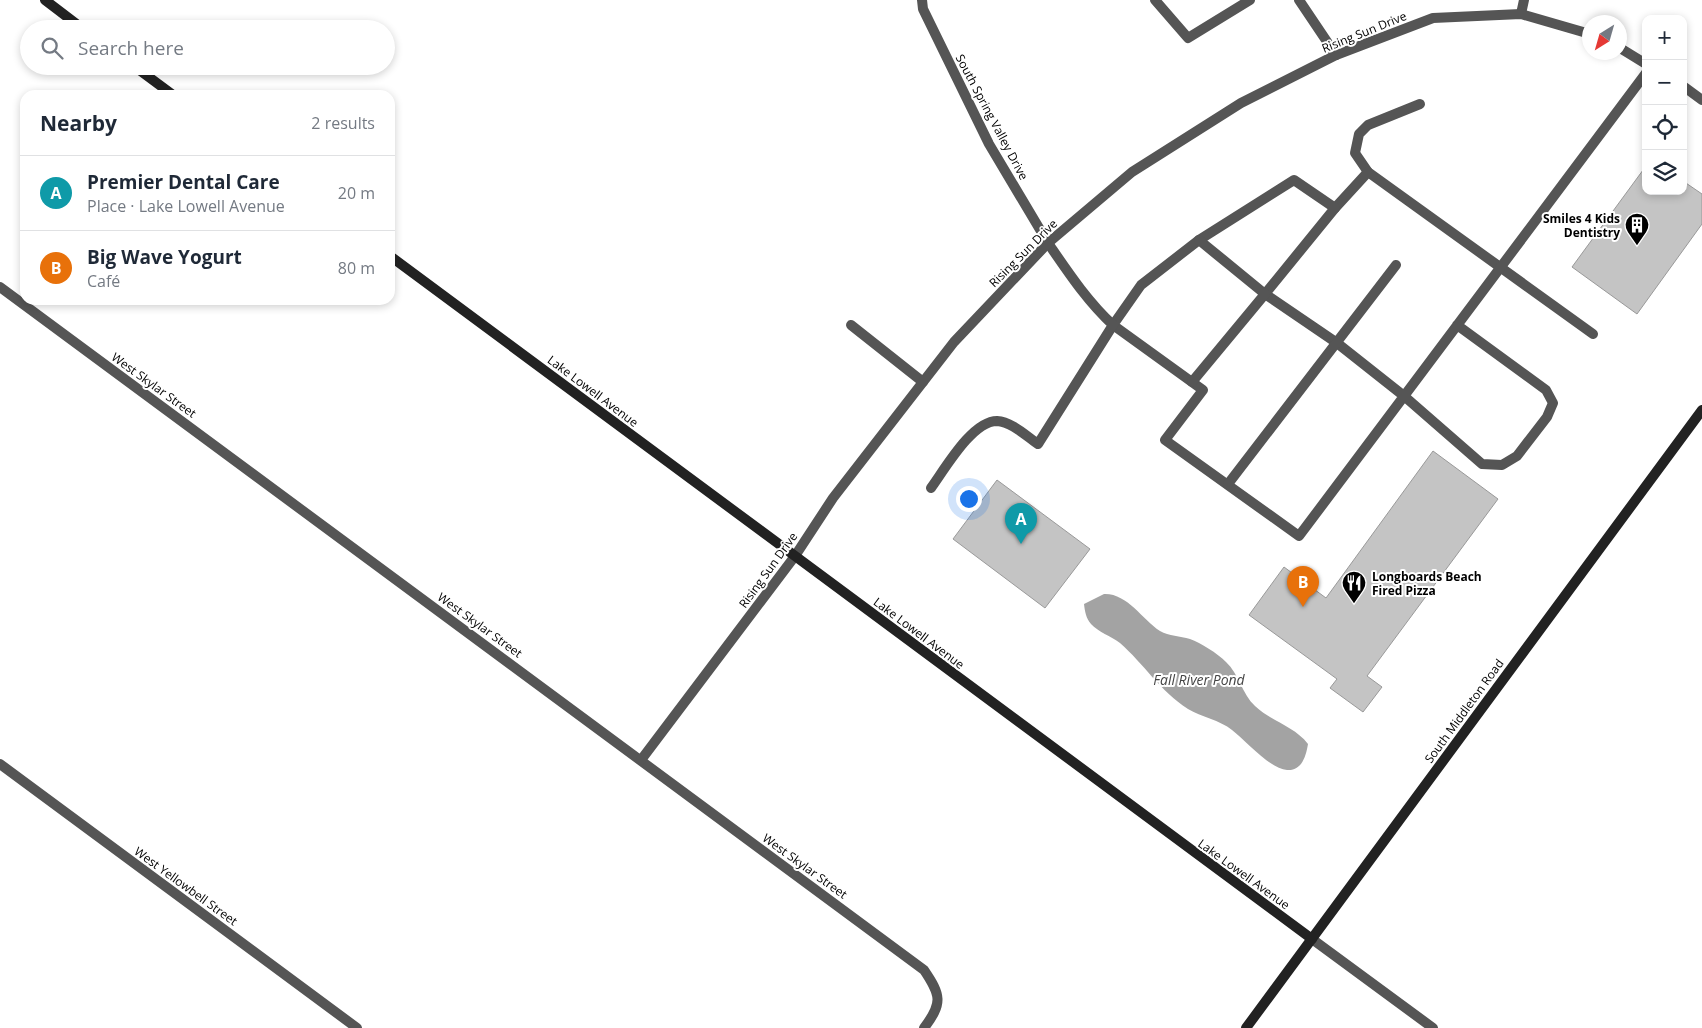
<!DOCTYPE html>
<html lang="en">
<head>
<meta charset="utf-8">
<style>
	body { margin:0; font-family:"Open Sans",sans-serif; background:#f6f6f7; color:#1f2937 }
	.controls { position:absolute; right:15px; top:15px; display:grid; overflow:hidden; border-radius:10px; box-shadow:0 2px 8px #0003 }
	.controls button { width:45px; height:45px; display:grid; place-items:center; padding:0; border:0; border-bottom:1px solid #e0e1e3; background:#fff; color:#1f2937; font:25px sans-serif }
	.compass { position:absolute; left:1582px; top:15px; width:45px; height:45px; border-radius:50%; background:#fff; box-shadow:0 2px 8px #0003; rotate:217deg }
	.you { position:absolute; left:968px; top:498px; width:18px; height:18px; margin:-12px; border:4px solid #fff; border-radius:50%; background:#1a73e8; box-shadow:0 0 0 8px #1a73e833 }
	.badge { display:grid; place-items:center; width:32px; height:32px; border-radius:50%; background:#d93025; color:#fff; font-size:16px; font-weight:700 }
	.pin { position:absolute; translate:-50% -41px; filter:drop-shadow(0 1px 2px #0008) }
	.pin::after { content:''; position:absolute; top:26px; width:18px; height:15px; background:inherit; clip-path:polygon(0 0,100% 0,50% 100%) }
	.list { margin:0; padding:0; list-style:none }
	h2 { display:flex; justify-content:space-between; align-items:center; height:65px; margin:0; padding:0 20px; font-size:21px }
	h2 small { font-size:16px; font-weight:400; color:#747a83 }
	.list li { display:grid; grid-template-columns:32px 1fr auto; gap:15px; align-items:center; box-sizing:border-box; height:75px; padding:0 20px; border-top:1px solid #e0e1e3 }
	.list b { display:block; font-size:19px; white-space:nowrap }
	.list p { margin:0; font-size:16px; white-space:nowrap; color:#747a83 }
	.list em { font-size:16px; font-style:normal; color:#747a83 }
	.icon { flex:none; width:28px; height:28px; fill:none; stroke:currentColor; stroke-width:2; stroke-linecap:round; stroke-linejoin:round }
	.map { position:relative; flex:none; width:1702px; height:1028px; overflow:hidden }
	.search { position:absolute; background:#fff; box-shadow:0 2px 8px #0003; left:20px; top:20px; width:375px; height:55px; display:flex; align-items:center; gap:12px; box-sizing:border-box; padding:0 18px; border-radius:28px; color:#747a83; font-size:19px }
	.panel { position:absolute; background:#fff; box-shadow:0 2px 8px #0003; left:20px; top:90px; width:375px; height:215px; border-radius:15px }
	.map>svg:first-child { display:block }
	.water { fill:#a3a3a3 }
	.building { fill:#c4c4c4; stroke:#999 }
	.lines { fill:none; stroke-linecap:round; stroke-linejoin:round }
	.service { stroke:#555; stroke-width:10 }
	.minor { stroke:#555; stroke-width:10 }
	.tertiary { stroke:#555; stroke-width:10 }
	.secondary { stroke:#222; stroke-width:10 }
	.labels { text-anchor:middle; dominant-baseline:central; stroke-width:4; stroke-linejoin:round; paint-order:stroke }
	.street-label { font-size:12px; fill:#000; stroke:#fff }
	.poi-label { font-size:12px; font-weight:bold; fill:#000; stroke:#fff; text-anchor:end }
	.water-label { font-size:14px; font-style:italic; fill:#444; stroke:#fff }
</style>
</head>
<body>
<div class="map">
<svg width="1702" height="1028" viewBox="0 0 1702 1028">
	<rect width="100%" height="100%" fill="#fff"/>
	<!-- water -->
	<path class="water" d="M1104 594C1127 593 1142 619 1160 631 1169 636 1180 636 1190 639 1201 643 1217 653 1226 662 1239 674 1242 694 1255 706 1272 722 1294 726 1308 744 1306 756 1302 771 1287 770 1270 769 1245 740 1232 730 1220 720 1201 717 1188 709 1160 691 1144 664 1120 643 1111 636 1098 632 1091 624 1086 618 1085 612 1084 604Z"/>
	<!-- building -->
	<g class="building">
		<polygon points="1646,166 1646,191 1683,191 1683,181 1702,194 1702,224 1637,314 1572,267"/>
		<polygon points="1433,451 1498,499 1367,676 1382,687 1363,712 1330,688 1337,679 1249,615 1284,567 1326,598"/>
		<polygon points="997,480 1090,549 1045,608 953,539"/>
	</g>
	<g class="lines">
		<!-- service -->
		<g class="service">
			<polyline points="1155,0 1188,38 1250,0"/>
			<polyline points="1299,0 1336,55"/>
			<polyline points="1521,14 1524,0"/>
			<polyline points="1368,172 1355,153 1359,134 1368,125 1420,104"/>
			<polyline points="1335,208 1368,172 1593,334"/>
			<polyline points="851,325 923,382"/>
			<path d="M1457 325 1546 390 1553 403 1547 417 1517 456 1502 465 1482 464 1404 396 1337 343 1265 294 1335 208 1294 180 1199 240 1141 285 1113 325 1203 390 1165 440 1299 536C1415 382 1530 228 1646 73"/>
			<polyline points="1192,382 1265,294 1199,240"/>
			<polyline points="1228,484 1396,265"/>
			<path d="M931 488C945 469 972 421 997 421 1012 422 1026 436 1038 444L1113 325C1087 301 1068 272 1048 243"/>
		</g>
		<!-- minor -->
		<g class="minor">
			<polyline points="922,0 923,9 989,144 1048,243"/>
			<polyline points="1620,48 1646,64"/>
			<polyline points="1683,86 1702,100"/>
			<path d="M0 287 924 970C941 995 943 1003 924 1028"/>
			<polyline points="641,760 795,556 833,498 954,342 1048,243 1132,172 1241,103 1336,55 1433,18 1521,14 1590,34"/>
			<polyline points="0,764 357,1028"/>
		</g>
		<!-- tertiary -->
		<polyline class="tertiary" points="1312,939 1433,1028"/>
		<!-- secondary -->
		<g class="secondary">
			<polyline points="45,0 83,29"/>
			<polyline points="134,66 173,95"/>
			<polyline points="390,256 1312,939"/>
			<polyline points="1246,1028 1702,410"/>
		</g>
	</g>
	<!-- icons -->
	<defs>
		<symbol id="building-pin" viewBox="-11 -11 22 30"><path d="M0 17L-7.5 6A9.5 9.5 0 1 1 7.5 6Z" fill="#000" stroke="#fff"/><path d="M-4-6H4V6H1V3H-1V6H-4ZM-2.5-4.3h1.7v1.8h-1.7ZM.8-4.3h1.7v1.8H.8ZM-2.5-1h1.7V.8h-1.7ZM.8-1h1.7V.8H.8Z" fill="#fff"/></symbol>
		<symbol id="restaurant-pin" viewBox="-11 -11 22 30"><path d="M0 17L-7.5 6A9.5 9.5 0 1 1 7.5 6Z" fill="#000" stroke="#fff"/><path d="M-5-6h1v4h1v-4h1v4h1v-4h1v5L-1.5 .5V6h-2V.5L-5-1ZM5-6V6H3V1.5H1.5Q1.5-4 5-6Z" fill="#fff"/></symbol>
	</defs>
	<g fill-rule="evenodd">
		<use href="#building-pin" x="1623" y="211" width="28" height="38"/>
		<use href="#restaurant-pin" x="1340" y="569" width="28" height="38"/>
	</g>
	<g class="labels">
		<!-- street labels -->
		<g class="street-label">
			<text transform="translate(1364 32) rotate(-22)">Rising Sun Drive</text>
			<text transform="translate(992 117) rotate(62)">South Spring Valley Drive</text>
			<text transform="translate(1023 253) rotate(-45)">Rising Sun Drive</text>
			<text transform="translate(154 385) rotate(36)">West Skylar Street</text>
			<text transform="translate(593 391) rotate(37)">Lake Lowell Avenue</text>
			<text transform="translate(768 570) rotate(-54)">Rising Sun Drive</text>
			<text transform="translate(480 625) rotate(36)">West Skylar Street</text>
			<text transform="translate(919 633) rotate(37)">Lake Lowell Avenue</text>
			<text transform="translate(1464 711) rotate(-54)">South Middleton Road</text>
			<text transform="translate(805 866) rotate(36)">West Skylar Street</text>
			<text transform="translate(1244 874) rotate(36)">Lake Lowell Avenue</text>
			<text transform="translate(186 886) rotate(36)">West Yellowbell Street</text>
		</g>
		<!-- poi labels -->
		<g class="poi-label">
			<text x="1620" y="218">Smiles 4 Kids<tspan x="1620" dy="14">Dentistry</tspan></text>
			<text x="1372" y="576" text-anchor="start">Longboards Beach<tspan x="1372" dy="14">Fired Pizza</tspan></text>
		</g>
		<!-- water labels -->
		<g class="water-label">
			<text x="1199" y="679">Fall River Pond</text>
		</g>
	</g>
</svg>
<div class="controls">
<button>+</button>
<button>−</button>
<button><svg class="icon" aria-label="locate" viewBox="0 0 24 24"><circle cx="12" cy="12" r="6"/><path d="M12 2v4M12 18v4M2 12h4M18 12h4"/></svg></button>
<button><svg class="icon" aria-label="layers" viewBox="0 0 24 24"><path d="M12 4l9 5-9 5-9-5zM3 14l9 5 9-5"/></svg></button>
</div>
<svg class="compass" viewBox="-18 -18 36 36"><path d="M0-13l5 13h-10z" fill="#e53935"/><path d="M0 13l5-13h-10z" fill="#747a83"/></svg>
<div class="you"></div>
<div class="pin badge" style="left:1021px;top:544px;background:#0f9aa8">A</div>
<div class="pin badge" style="left:1303px;top:607px;background:#e8710a">B</div>
<div class="search"><svg class="icon" aria-label="search" viewBox="0 0 24 24"><circle cx="10" cy="10" r="6"/><path d="M15 15l6 6"/></svg>Search here</div>
<section class="panel">
<h2>Nearby<small>2 results</small></h2>
<ul class="list">
<li><span class="badge" style="background:#0f9aa8">A</span><div><b>Premier Dental Care</b><p>Place · Lake Lowell Avenue</p></div><em>20 m</em></li>
<li><span class="badge" style="background:#e8710a">B</span><div><b>Big Wave Yogurt</b><p>Café</p></div><em>80 m</em></li>
</ul>
</section>
</div>
</body>
</html>
